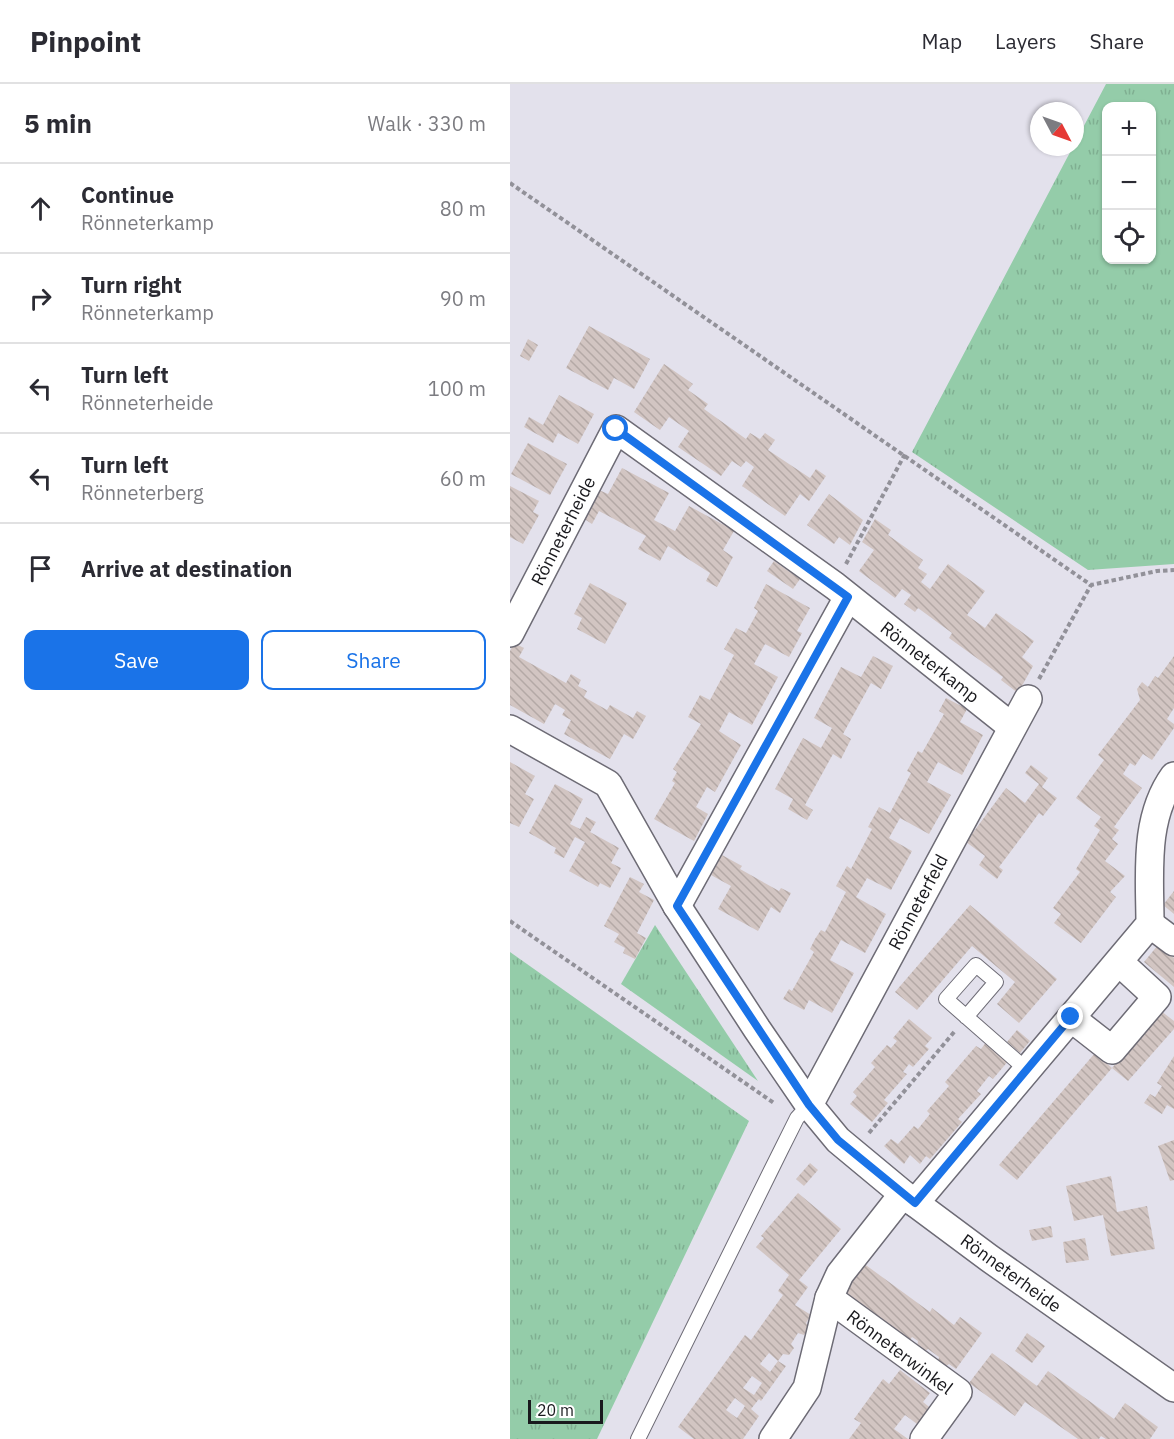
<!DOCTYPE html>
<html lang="en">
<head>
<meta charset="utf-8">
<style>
	body { margin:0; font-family:"IBM Plex Sans",sans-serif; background:#f7f7f7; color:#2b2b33 }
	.controls { position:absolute; right:18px; top:18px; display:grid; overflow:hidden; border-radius:12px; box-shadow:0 2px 4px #0004 }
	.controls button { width:54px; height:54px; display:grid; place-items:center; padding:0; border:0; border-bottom:2px solid #e1e1e2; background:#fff; color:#2b2b33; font:30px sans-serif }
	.compass { position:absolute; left:520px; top:18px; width:54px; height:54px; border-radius:50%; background:#fff; box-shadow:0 2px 4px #0004; rotate:131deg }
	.scale { position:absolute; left:18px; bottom:15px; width:75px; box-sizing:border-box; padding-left:6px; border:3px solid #19191d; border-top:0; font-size:16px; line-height:21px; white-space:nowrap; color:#19191d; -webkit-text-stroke:4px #fff; paint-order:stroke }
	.stop { position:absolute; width:18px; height:18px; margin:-14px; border:4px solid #1a73e8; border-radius:50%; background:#fff }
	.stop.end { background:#1a73e8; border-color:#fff; box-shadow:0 2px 6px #0008 }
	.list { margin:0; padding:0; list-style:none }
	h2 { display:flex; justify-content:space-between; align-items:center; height:78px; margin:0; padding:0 24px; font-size:26px }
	h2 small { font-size:20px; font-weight:400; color:#7c7c81 }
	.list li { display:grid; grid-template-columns:39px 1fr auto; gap:18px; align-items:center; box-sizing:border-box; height:90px; padding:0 24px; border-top:2px solid #e1e1e2 }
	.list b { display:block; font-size:22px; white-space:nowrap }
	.list p { margin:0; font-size:20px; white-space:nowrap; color:#7c7c81 }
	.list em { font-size:20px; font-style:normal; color:#7c7c81 }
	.actions { display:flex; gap:12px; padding:18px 24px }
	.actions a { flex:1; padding:14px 0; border:2px solid #1a73e8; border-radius:12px; text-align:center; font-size:21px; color:#1a73e8 }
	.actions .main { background:#1a73e8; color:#fff }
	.icon { flex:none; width:33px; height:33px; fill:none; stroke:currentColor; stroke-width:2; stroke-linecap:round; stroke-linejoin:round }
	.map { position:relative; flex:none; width:664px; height:1355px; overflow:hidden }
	header { display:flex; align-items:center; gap:36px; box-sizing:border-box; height:84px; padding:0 30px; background:#fff; border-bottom:2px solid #e1e1e2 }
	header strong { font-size:28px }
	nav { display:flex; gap:33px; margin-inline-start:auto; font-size:21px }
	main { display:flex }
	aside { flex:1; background:#fff }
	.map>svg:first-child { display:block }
	.grass { fill:url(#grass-tufts); fill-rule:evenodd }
	.building { fill:url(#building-back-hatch); fill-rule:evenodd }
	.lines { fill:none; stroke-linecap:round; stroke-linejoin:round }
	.lane-casing { stroke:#6d6b75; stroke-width:16 }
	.street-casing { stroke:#6d6b75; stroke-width:30 }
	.path { stroke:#929199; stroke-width:4; stroke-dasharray:4.5 3; stroke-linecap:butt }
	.lane { stroke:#fff; stroke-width:14 }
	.street { stroke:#fff; stroke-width:27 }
	.route { stroke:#1a73e8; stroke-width:8 }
	.labels { text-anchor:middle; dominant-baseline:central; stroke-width:4.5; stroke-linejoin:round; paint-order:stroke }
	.street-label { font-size:18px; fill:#19191d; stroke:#fff }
</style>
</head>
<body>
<header>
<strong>Pinpoint</strong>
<nav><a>Map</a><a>Layers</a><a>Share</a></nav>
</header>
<main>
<aside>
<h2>5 min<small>Walk · 330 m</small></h2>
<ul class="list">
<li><svg class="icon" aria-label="ahead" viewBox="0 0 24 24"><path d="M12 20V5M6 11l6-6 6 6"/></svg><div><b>Continue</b><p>Rönneterkamp</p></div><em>80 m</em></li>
<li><svg class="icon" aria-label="right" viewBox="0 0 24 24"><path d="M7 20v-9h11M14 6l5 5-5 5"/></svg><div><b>Turn right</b><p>Rönneterkamp</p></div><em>90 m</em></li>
<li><svg class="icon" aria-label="left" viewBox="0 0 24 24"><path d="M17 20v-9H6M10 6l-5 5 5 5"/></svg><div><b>Turn left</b><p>Rönneterheide</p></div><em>100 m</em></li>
<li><svg class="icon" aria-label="left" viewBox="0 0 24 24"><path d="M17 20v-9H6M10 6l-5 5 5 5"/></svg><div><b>Turn left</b><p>Rönneterberg</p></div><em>60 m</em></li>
<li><svg class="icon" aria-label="arrive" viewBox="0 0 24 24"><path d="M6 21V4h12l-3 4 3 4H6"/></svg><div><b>Arrive at destination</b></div></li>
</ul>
<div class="actions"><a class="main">Save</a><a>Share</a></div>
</aside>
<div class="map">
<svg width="664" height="1355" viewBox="0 0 664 1355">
	<defs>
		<pattern id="grass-tufts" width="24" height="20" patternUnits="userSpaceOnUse" patternTransform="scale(1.5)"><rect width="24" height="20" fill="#94cca9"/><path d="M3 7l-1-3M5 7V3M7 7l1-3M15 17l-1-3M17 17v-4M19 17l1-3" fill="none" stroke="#7faf91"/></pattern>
		<pattern id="building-back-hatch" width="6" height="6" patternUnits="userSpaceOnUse" patternTransform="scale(1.5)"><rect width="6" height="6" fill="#d2c5c2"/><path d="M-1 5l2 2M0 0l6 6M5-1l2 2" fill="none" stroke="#b4a9a6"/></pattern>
	</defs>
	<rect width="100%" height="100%" fill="#e3e1ec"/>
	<!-- grass -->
	<g class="grass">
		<path d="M596 0H664V480L578 486 402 368ZM596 22H642V176H596Z"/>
		<polygon points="145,841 248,997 111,900"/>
		<polygon points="0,868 239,1037 87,1355 0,1355"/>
	</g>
	<!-- building -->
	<g class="building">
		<polygon points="79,242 140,275 124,305 104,294 98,306 56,284"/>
		<polygon points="18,255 28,261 19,277 10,272"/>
		<polygon points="154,280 183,300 178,306 198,320 194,325 236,355 240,349 250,355 255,349 265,356 258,366 300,394 306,385 316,392 299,417 290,410 275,432 232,402 244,383 236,377 231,383 222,377 211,392 168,363 179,347 159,333 150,346 124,328"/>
		<polygon points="49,311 84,330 68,360 48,349 43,359 14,343 19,333 33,341"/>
		<polygon points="18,359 57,380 40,411 1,390"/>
		<polygon points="112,384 159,409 144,436 165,447 179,422 212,440 223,443 224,447 213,466 223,473 207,503 196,497 200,489 158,462 150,477 128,465 136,452 89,427 82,440 73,434 89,406 98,410"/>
		<polygon points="0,402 29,417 23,428 29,431 13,460 0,453"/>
		<polygon points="319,410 353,436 340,461 329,453 324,460 297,441"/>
		<polygon points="365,435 381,446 378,451 413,476 408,484 417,490 411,498 420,505 438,480 475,507 457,531 475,544 486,529 524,557 512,573 523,582 508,609 491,596 493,593 439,554 442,549 408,524 405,528 394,520 401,511 392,505 385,514 349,487 364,466 352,458"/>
		<polygon points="264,477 290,495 283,505 257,487"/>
		<polygon points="80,499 117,519 95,560 67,545 72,534 64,530"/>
		<polygon points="256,500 300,524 287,547 292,549 279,573 255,560 244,580 268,593 242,641 219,628 209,647 231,661 205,708 197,703 186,723 198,730 184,757 144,735 165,699 162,697 167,688 163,685 191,640 178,633 190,611 200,616 224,571 214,565 226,544 236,549 248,527 244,524"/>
		<polygon points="4,559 14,564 9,573 56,599 61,590 71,596 68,602 77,607 74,613 97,626 100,621 123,634 127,627 136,632 123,655 114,650 100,675 54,650 61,636 52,631 55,626 45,620 34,640 0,621 0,567"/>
		<polygon points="363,572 383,582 371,605 361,599 333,650 341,655 331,675 323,670 295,721 303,726 297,736 278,725 283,715 265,705 293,654 311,664 322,644 304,634 331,583 351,593"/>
		<polygon points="664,572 664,624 657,635 664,640 664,644 642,676 633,670 625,682 620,679 613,690 632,704 604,743 609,746 602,755 608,760 595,777 615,792 600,808 606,813 571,859 544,839 551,830 543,824 570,788 566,785 590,746 584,742 591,733 566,714 594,676 588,671 630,616 627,605 632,598 638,603 645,592 648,594"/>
		<polygon points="436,614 457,625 450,638 473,651 452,691 428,678 417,698 441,711 419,750 390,734 379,754 402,767 381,806 357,794 352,803 346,813 376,830 355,869 331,856 320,876 344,889 322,929 299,916 294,926 273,915 279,905 282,907 304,868 300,865 305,855 311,846 315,848 336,808 326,802 337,782 341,785 362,745 358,743 369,723 380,729 401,689 397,687 408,667 412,669 434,630 429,627"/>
		<polygon points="0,678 25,692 15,710 24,715 9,743 0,739"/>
		<polygon points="521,681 538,694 532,703 547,714 533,732 529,729 516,747 489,783 493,786 487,795 469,781 475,772 456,758 496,704 515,719 529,700 515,689"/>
		<polygon points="45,700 73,715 60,740 70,745 76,733 86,738 80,748 109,764 101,779 111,784 100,804 90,799 88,803 59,787 75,758 65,753 54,774 44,769 46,764 19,749"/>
		<polygon points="212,771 232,782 230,785 269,807 271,804 281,809 270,829 261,823 248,847 208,825 221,802 201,791"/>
		<polygon points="120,793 134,800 129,808 144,816 127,849 136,854 125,875 113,869 115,864 104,858 109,850 94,842"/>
		<polygon points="664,807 664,830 653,821"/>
		<polygon points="460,821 547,895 509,939 487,920 505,898 462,862 407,926 385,908"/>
		<polygon points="648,861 664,874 664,903 634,878"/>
		<polygon points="651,927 664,937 664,945 618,997 602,984"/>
		<polygon points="399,935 422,954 415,962 419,965 403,983 399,980 393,988 397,990 374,1016 378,1019 362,1038 340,1020 347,1012 343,1008 365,983 361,979 377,961 381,964 387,957 383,954"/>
		<polygon points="507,946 520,957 510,969 497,958"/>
		<polygon points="477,957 499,976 483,995 479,992 467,1007 471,1010 448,1035 452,1038 420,1075 416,1072 410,1080 400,1071 394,1080 374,1062 381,1055 388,1060 404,1042 408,1045 420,1030 417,1027 439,1002 435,998 466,962 471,965"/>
		<polygon points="585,969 602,984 507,1096 489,1081"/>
		<polygon points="664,972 664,1025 657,1021 652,1030 634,1019 640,1010 645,1013 652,1002 647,999"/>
		<polygon points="664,1056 664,1096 660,1097 648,1062"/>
		<polygon points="300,1079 308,1086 294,1102 286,1095"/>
		<polygon points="601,1092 607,1128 637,1122 645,1165 601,1172 593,1131 564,1137 556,1102"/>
		<path d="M288 1109 331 1145 289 1196 298 1203 285 1221 301 1231 296 1239 299 1244 294 1251 288 1249 281 1260 284 1264 279 1271 273 1270 268 1277 259 1269 250 1280 260 1288 268 1277 276 1282 251 1317 249 1315 241 1325 249 1332 233 1355H184L168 1343 235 1251 241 1256 273 1211 268 1207 279 1191 246 1163 254 1154 251 1152ZM242 1292 252 1299 244 1311 233 1304ZM225 1314 235 1322 227 1334 216 1326Z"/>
		<polygon points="541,1142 543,1153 522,1157 519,1146"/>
		<polygon points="575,1154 579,1176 556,1179 553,1158"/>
		<polygon points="353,1179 420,1228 422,1224 444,1241 450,1233 472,1249 446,1285 439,1280 435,1283 428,1278 429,1273 418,1265 414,1268 407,1263 408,1257 402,1253 400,1256 393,1251 391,1253 381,1246 383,1243 361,1231 362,1228 349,1219 348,1221 337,1214 339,1211 334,1207"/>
		<polygon points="517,1249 535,1262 522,1279 505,1267"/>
		<polygon points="482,1269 527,1302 538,1287 604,1335 615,1319 648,1343 640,1355 596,1355 591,1352 589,1355 568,1355 515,1318 505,1332 459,1299"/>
		<polygon points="390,1286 420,1309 413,1318 423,1326 411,1343 395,1331 384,1345 398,1355 339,1355 351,1339 344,1335 373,1295 379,1300"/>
	</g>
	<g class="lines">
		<defs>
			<g id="lane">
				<polyline points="456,933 486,898 466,881 436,915 517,986"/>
				<polyline points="128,1355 271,1066 287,1034 299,1021"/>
			</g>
			<g id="street">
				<polyline points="0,549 106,345 325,502 502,643"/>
				<polyline points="0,645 98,700 167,822 247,945 299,1021 328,1056 393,1110 479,1174 664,1304"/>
				<polyline points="167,822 338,513"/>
				<polyline points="640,840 664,858"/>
				<polyline points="561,934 602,966 647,913 609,878"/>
				<polyline points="299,1021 518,615"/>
				<path d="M405 1119 640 840C640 791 633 735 664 692"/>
				<polyline points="319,1214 448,1308 414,1355"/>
				<polyline points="263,1355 297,1304 319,1214 330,1190 393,1110"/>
			</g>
		</defs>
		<!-- lane casing -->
		<use href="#lane" class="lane-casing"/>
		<!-- street casing -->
		<use href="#street" class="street-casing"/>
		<!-- path -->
		<g class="path">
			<polyline points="0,99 581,501 647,487 664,486"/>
			<polyline points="336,480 395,370"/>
			<polyline points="529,595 581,501"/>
			<polyline points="0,837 264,1019"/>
			<polyline points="359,1049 445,947"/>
		</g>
		<!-- lane -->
		<use href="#lane" class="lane"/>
		<!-- street -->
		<use href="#street" class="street"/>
	</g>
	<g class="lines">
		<!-- route -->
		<polyline class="route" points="106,345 338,513 167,822 299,1021 328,1056 405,1119 561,933"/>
	</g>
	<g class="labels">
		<!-- street labels -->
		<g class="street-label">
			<text transform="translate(53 447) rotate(-63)">Rönneterheide</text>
			<text transform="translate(420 578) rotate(38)">Rönneterkamp</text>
			<text transform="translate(408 818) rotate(-62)">Rönneterfeld</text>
			<text transform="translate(501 1189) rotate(36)">Rönneterheide</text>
			<text transform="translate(390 1268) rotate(37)">Rönneterwinkel</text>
		</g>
	</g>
</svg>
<div class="controls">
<button>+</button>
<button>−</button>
<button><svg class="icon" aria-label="locate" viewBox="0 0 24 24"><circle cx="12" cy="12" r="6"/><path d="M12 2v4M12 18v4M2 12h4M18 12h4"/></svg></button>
</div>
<svg class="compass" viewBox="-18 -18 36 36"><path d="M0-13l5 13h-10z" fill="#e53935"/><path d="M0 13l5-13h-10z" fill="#7c7c81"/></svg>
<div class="scale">20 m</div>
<div class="stop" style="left:106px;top:345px"></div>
<div class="stop end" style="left:561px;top:933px"></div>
</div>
</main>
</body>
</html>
